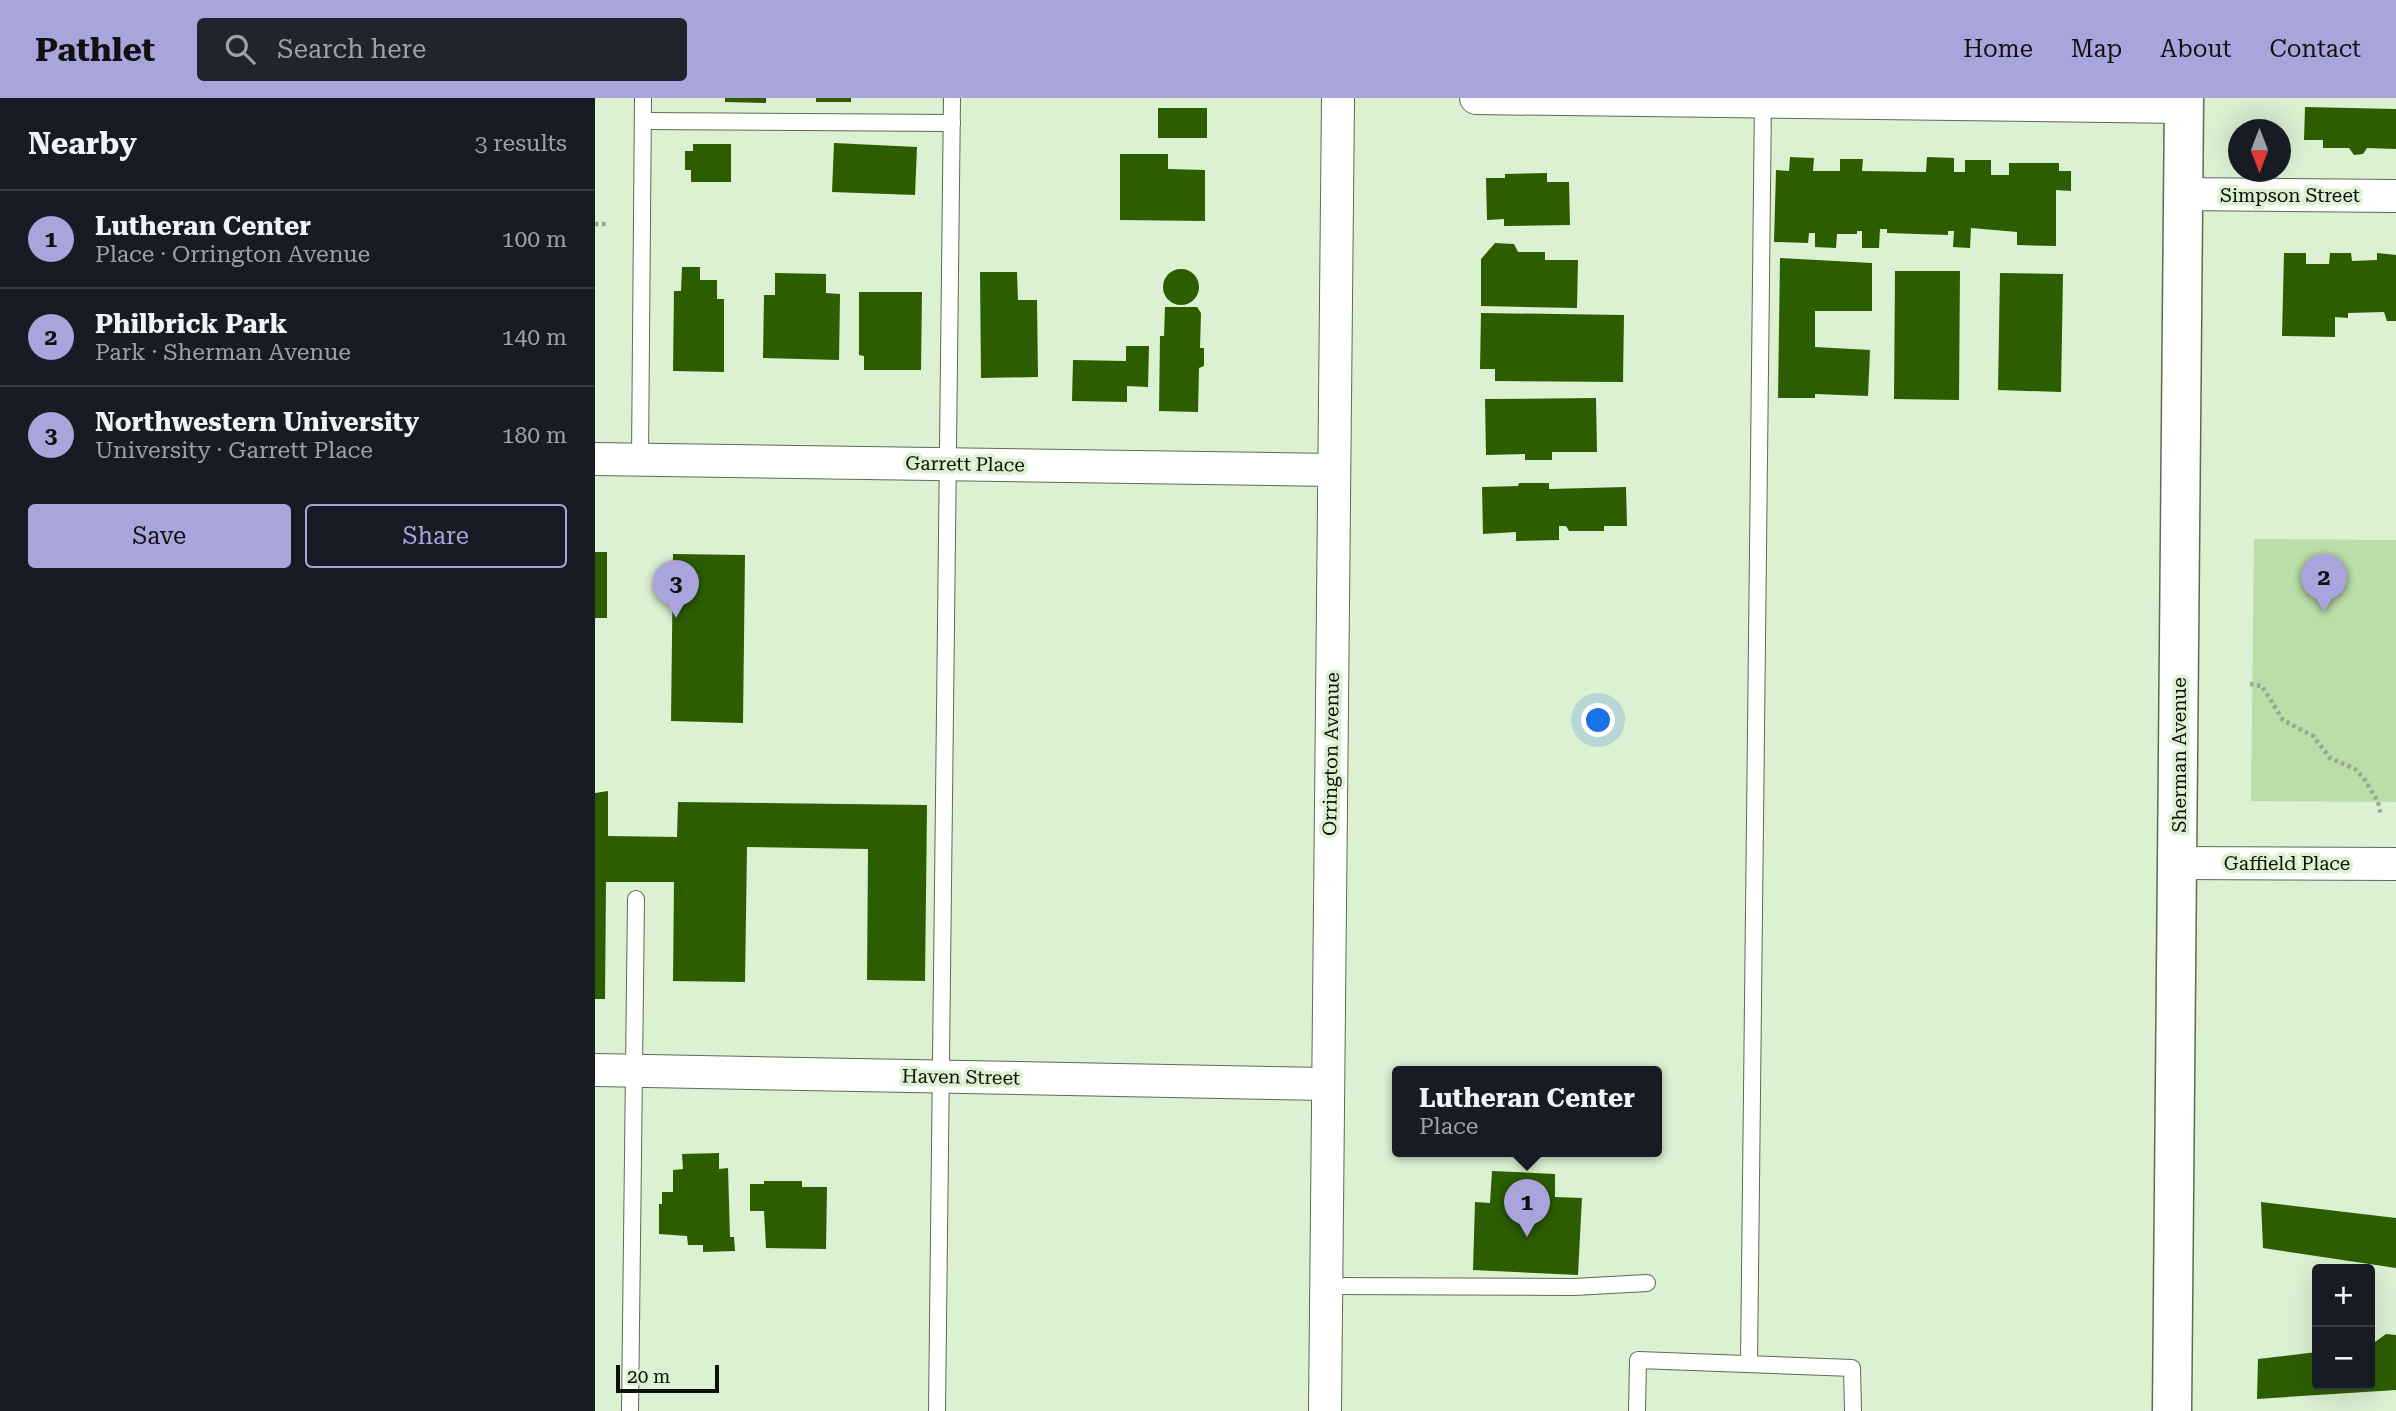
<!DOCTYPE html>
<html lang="en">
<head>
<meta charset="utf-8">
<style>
	body { margin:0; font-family:"Roboto Serif",serif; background:#20242c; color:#f1f3f6 }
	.controls { position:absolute; right:21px; bottom:21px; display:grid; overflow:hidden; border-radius:7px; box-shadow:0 7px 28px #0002 }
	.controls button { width:63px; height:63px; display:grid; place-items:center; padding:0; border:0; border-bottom:2px solid #363941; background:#171b24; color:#f1f3f6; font:35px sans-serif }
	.compass { position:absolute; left:1633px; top:21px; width:63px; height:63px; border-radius:50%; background:#171b24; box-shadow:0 7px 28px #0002; rotate:180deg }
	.scale { position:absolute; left:21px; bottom:18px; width:103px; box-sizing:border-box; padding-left:7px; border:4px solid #091006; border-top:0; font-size:19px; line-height:24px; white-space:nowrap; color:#091006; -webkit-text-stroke:5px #dcf0d2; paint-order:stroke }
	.you { position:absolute; left:1004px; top:623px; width:24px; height:24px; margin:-18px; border:5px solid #fff; border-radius:50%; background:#1a73e8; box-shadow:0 0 0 10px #1a73e833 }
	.badge { display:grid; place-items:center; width:46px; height:46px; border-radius:50%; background:#a9a4db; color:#111; font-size:23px; font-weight:700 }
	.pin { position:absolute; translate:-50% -58px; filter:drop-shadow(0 2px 4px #0008) }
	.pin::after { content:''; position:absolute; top:37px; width:24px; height:21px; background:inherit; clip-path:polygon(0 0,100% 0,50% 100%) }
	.popup { position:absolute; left:797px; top:968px; width:270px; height:91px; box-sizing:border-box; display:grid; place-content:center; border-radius:7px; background:#171b24; filter:drop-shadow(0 2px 5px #0005); font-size:23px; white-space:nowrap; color:#9ea1a6 }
	.popup b { font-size:26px; color:#f1f3f6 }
	.popup::after { content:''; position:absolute; left:50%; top:100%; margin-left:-14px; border:14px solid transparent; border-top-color:#171b24 }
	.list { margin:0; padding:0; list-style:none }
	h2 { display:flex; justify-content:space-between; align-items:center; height:91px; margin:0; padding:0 28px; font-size:30px }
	h2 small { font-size:23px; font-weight:400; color:#9ea1a6 }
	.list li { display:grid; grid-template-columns:46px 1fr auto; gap:21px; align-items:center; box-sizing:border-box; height:98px; padding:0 28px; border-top:2px solid #363941 }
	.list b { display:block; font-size:26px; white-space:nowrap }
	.list p { margin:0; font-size:23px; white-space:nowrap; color:#9ea1a6 }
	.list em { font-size:23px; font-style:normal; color:#9ea1a6 }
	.actions { display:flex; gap:14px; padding:21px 28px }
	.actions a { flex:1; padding:16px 0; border:2px solid #a9a4db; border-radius:7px; text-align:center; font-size:24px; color:#a9a4db }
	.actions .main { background:#a9a4db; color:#111 }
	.icon { flex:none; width:38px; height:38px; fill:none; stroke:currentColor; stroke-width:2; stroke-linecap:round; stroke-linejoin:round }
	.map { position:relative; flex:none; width:1801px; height:1313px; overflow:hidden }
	header { display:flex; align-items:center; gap:42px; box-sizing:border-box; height:98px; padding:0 35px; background:#a9a4db; color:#111 }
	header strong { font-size:33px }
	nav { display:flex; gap:38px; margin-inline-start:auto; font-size:24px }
	.search { width:490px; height:63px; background:#20242c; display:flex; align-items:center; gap:18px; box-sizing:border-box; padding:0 24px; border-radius:7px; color:#9ea1a6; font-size:26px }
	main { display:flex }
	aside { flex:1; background:#171b24 }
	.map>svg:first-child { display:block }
	.green { fill:#b9dea7 }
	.building { fill:#2c5e00 }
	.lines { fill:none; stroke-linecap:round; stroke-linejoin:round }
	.service-casing { stroke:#5b6c53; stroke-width:18 }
	.minor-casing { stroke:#5b6c53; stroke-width:34 }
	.tertiary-casing { stroke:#5b6c53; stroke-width:41 }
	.path { stroke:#99a991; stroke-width:4.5; stroke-dasharray:3.5 3.5; stroke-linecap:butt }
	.service { stroke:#fff; stroke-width:16 }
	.minor { stroke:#fff; stroke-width:32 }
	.tertiary { stroke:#fff; stroke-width:38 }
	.labels { text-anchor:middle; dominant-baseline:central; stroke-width:7; stroke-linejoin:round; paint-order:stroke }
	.street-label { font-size:19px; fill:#091006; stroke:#dcf0d2 }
</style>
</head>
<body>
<header>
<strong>Pathlet</strong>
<div class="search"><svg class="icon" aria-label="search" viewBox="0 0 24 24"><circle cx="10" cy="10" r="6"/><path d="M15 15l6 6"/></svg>Search here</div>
<nav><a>Home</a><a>Map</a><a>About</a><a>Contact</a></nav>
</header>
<main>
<aside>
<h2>Nearby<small>3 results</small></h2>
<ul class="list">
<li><span class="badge">1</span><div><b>Lutheran Center</b><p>Place · Orrington Avenue</p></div><em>100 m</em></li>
<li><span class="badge">2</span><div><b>Philbrick Park</b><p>Park · Sherman Avenue</p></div><em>140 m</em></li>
<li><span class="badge">3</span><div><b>Northwestern University</b><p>University · Garrett Place</p></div><em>180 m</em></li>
</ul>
<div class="actions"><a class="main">Save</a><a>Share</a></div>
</aside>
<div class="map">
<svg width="1801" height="1313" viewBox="0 0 1801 1313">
	<rect width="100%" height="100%" fill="#dcf0d2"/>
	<!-- green -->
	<polygon class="green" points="1659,441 1801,442 1801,704 1656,703"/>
	<!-- building -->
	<g class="building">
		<polygon points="130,0 171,0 171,5 130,4"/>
		<rect x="221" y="0" width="35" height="4"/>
		<polygon points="1710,9 1801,11 1801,51 1772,50 1768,56 1759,57 1754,50 1728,50 1728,42 1709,42"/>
		<rect x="563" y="10" width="49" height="30"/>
		<polygon points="239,45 322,49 320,97 237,94"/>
		<polygon points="98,46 136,46 136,84 96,84 96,72 90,72 90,53 98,53"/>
		<polygon points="525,56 573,56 573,71 610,72 610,123 525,122"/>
		<polygon points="1195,59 1219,60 1218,73 1245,73 1245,61 1268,61 1267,73 1331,74 1332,59 1359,60 1359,74 1370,74 1370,62 1396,62 1396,77 1414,77 1414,65 1464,65 1464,73 1476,73 1476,93 1461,92 1461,148 1422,147 1422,134 1376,130 1375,150 1358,149 1359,133 1353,133 1353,137 1292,135 1292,131 1285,131 1284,150 1267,150 1267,133 1262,133 1262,136 1242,136 1241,150 1220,149 1220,135 1214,135 1213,145 1179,144 1181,72 1194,73"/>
		<polygon points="952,75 952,84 974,84 975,127 909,128 909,121 892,122 891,80 910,80 910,76"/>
		<polygon points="900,145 919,146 923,154 950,154 950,162 983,162 982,210 886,208 886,161"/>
		<polygon points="1689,155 1711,155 1711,166 1734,166 1735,155 1756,155 1757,163 1782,162 1782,155 1801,157 1801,223 1792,223 1789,214 1753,215 1753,220 1740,219 1740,239 1687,238"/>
		<polygon points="1185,160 1277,165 1277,213 1220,213 1220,249 1275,252 1273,298 1220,296 1220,300 1183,300"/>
		<polygon points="87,169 105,169 105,182 122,182 122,201 129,201 129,274 78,273 79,193 86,193"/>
		<circle cx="586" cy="189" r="18"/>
		<polygon points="1300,173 1365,173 1364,302 1299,301"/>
		<polygon points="385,174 422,174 423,202 442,202 443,279 386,280"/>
		<polygon points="180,175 231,176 231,195 245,196 244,262 168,260 169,197 180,197"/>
		<polygon points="1405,175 1468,176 1466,294 1403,292"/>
		<polygon points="264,194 327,194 326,272 269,272 269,258 264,257"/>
		<polygon points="570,209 602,209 606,215 605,250 609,250 609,268 604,270 603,314 564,313 565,238 569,238"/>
		<polygon points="886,215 1029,217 1028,284 900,283 900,271 885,271"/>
		<polygon points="531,248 554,248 553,289 532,288 532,304 477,303 478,262 531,263"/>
		<polygon points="1001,300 1002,354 957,354 957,362 930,362 930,356 891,357 890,301"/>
		<polygon points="924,385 954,385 954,391 1031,389 1032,428 1009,428 1009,433 974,433 971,428 964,428 964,442 921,443 921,434 888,436 887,389 923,388"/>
		<rect x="0" y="454" width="12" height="66"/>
		<polygon points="78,456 150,457 148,625 76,623"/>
		<polygon points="13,693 13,738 82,739 83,704 332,707 330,883 272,882 273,751 152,749 150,884 78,883 79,784 11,784 10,901 0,901 0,695"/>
		<polygon points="124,1055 124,1071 133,1070 135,1139 139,1139 140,1153 108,1154 108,1147 93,1147 92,1138 64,1136 64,1106 67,1106 67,1094 78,1094 78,1072 88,1071 87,1056"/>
		<polygon points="897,1073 960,1076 960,1099 987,1100 983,1177 878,1172 880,1104 895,1105"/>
		<polygon points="169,1083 207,1083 207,1089 232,1089 231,1151 171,1150 169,1113 155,1113 155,1086 169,1086"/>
		<polygon points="1666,1104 1801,1120 1801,1170 1668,1150"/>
		<polygon points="1791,1236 1801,1237 1801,1292 1662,1301 1663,1261 1722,1254 1722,1287 1775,1287 1775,1244 1780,1244"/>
	</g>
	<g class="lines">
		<defs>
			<g id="service">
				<polyline points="48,23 357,25"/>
				<polyline points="45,361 48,0"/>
				<polyline points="731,1188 979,1189 1052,1185"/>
				<polyline points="1154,1266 1168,0"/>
				<polyline points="35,1313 41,801"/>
				<polyline points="342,1313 357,0"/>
				<polyline points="1042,1313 1043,1262 1257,1270 1258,1313"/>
			</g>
			<g id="minor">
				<polyline points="881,0 1589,9"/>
				<polyline points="1588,96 1801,98"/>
				<polyline points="0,361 739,372"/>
				<polyline points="1583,765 1801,766"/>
				<polyline points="0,972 733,986"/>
				<polyline points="730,1313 743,0"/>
			</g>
			<polyline id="tertiary" points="1577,1313 1589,0"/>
		</defs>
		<!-- service casing -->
		<use href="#service" class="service-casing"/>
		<!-- minor casing -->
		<use href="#minor" class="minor-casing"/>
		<!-- tertiary casing -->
		<use href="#tertiary" class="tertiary-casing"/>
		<!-- path -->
		<g class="path">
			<polyline points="0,126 14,126"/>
			<polyline points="1655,586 1667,588 1688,622 1718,638 1735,660 1760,671 1770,682 1783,704 1786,718"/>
		</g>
		<!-- service -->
		<use href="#service" class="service"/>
		<!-- minor -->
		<use href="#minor" class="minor"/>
		<!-- tertiary -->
		<use href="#tertiary" class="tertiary"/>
	</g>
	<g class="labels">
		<!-- street labels -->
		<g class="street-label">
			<text x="1695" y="97">Simpson Street</text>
			<text transform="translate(370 366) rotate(1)">Garrett Place</text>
			<text transform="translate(736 656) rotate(-89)">Orrington Avenue</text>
			<text transform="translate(1584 657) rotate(-90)">Sherman Avenue</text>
			<text x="1692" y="765">Gaffield Place</text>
			<text transform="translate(366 979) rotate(1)">Haven Street</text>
		</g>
	</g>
</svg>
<div class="controls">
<button>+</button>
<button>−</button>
</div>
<svg class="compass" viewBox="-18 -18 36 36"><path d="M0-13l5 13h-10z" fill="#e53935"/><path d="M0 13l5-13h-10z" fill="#9ea1a6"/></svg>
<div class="scale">20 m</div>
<div class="you"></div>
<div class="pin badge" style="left:932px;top:1139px">1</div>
<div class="popup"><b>Lutheran Center</b>Place</div>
<div class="pin badge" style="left:1729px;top:514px">2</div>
<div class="pin badge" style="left:81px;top:520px">3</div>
</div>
</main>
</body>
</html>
